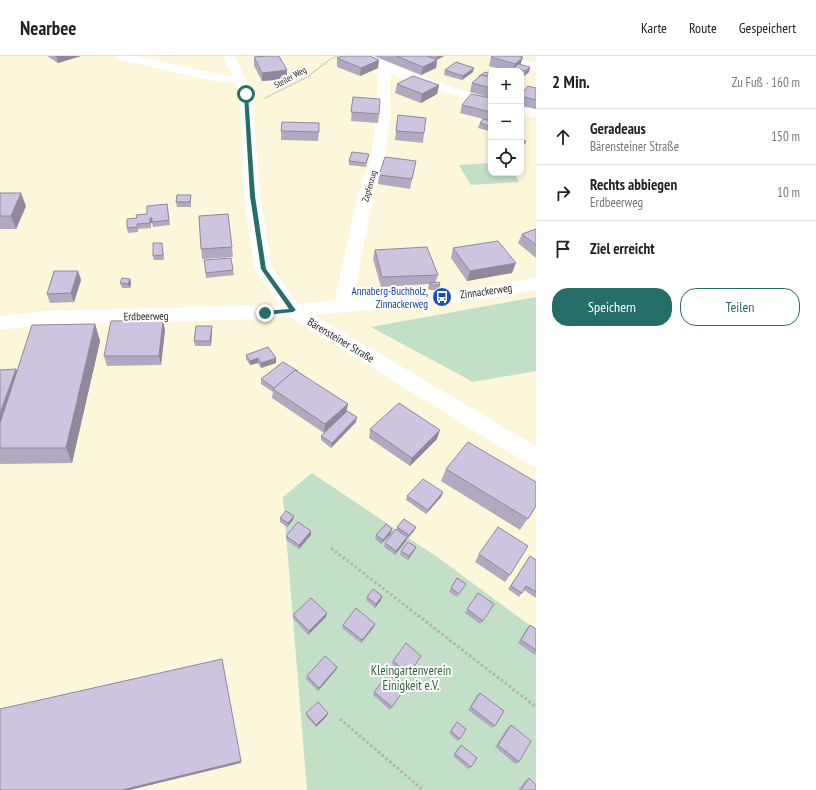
<!DOCTYPE html>
<html lang="de">
<head>
<meta charset="utf-8">
<style>
	body { margin:0; font-family:"PT Sans Narrow",sans-serif; background:#f6f6f6; color:#222 }
	.controls { position:absolute; right:12px; top:12px; display:grid; overflow:hidden; border-radius:8px; box-shadow:0 2px 6px #0003 }
	.controls button { width:36px; height:36px; display:grid; place-items:center; padding:0; border:0; border-bottom:1px solid #e0e0e0; background:#fff; color:#222; font:20px sans-serif }
	.stop { position:absolute; width:12px; height:12px; margin:-9px; border:3px solid #266f69; border-radius:50%; background:#fff }
	.stop.end { background:#266f69; border-color:#fff; box-shadow:0 1px 4px #0008 }
	.list { margin:0; padding:0; list-style:none }
	h2 { display:flex; justify-content:space-between; align-items:center; height:52px; margin:0; padding:0 16px; font-size:17px }
	h2 small { font-size:13px; font-weight:400; color:#767676 }
	.list li { display:grid; grid-template-columns:26px 1fr auto; gap:12px; align-items:center; box-sizing:border-box; height:56px; padding:0 16px; border-top:1px solid #e0e0e0 }
	.list b { display:block; font-size:15px; white-space:nowrap }
	.list p { margin:0; font-size:13px; white-space:nowrap; color:#767676 }
	.list em { font-size:13px; font-style:normal; color:#767676 }
	.actions { display:flex; gap:8px; padding:12px 16px }
	.actions a { flex:1; padding:9px 0; border:1px solid #266f69; border-radius:16px; text-align:center; font-size:14px; color:#266f69 }
	.actions .main { background:#266f69; color:#fff }
	.icon { flex:none; width:22px; height:22px; fill:none; stroke:currentColor; stroke-width:2; stroke-linecap:round; stroke-linejoin:round }
	.map { position:relative; flex:none; width:536px; height:734px; overflow:hidden }
	header { display:flex; align-items:center; gap:24px; box-sizing:border-box; height:56px; padding:0 20px; background:#fff; border-bottom:1px solid #e0e0e0 }
	header strong { font-size:19px }
	nav { display:flex; gap:22px; margin-inline-start:auto; font-size:14px }
	main { display:flex }
	aside { flex:1; background:#fff }
	.map>svg:first-child { display:block }
	.green { fill:#c2dfc7 }
	.lines { fill:none; stroke-linecap:round; stroke-linejoin:round }
	.path-far1 { stroke:#b8b49d; stroke-width:1.5; stroke-dasharray:1 1; stroke-linecap:butt }
	.path { stroke:#b8b49d; stroke-width:3; stroke-dasharray:2.5 2.5; stroke-linecap:butt }
	.minor { fill:#fff; fill-rule:evenodd }
	.wall { fill:#b0a9c0 }
	.shaded-wall { fill:#90899c }
	.building { fill:#cdc4df; stroke:#90899c }
	.route { fill:#266f69 }
	.labels { text-anchor:middle; dominant-baseline:central; stroke-width:4; stroke-linejoin:round; paint-order:stroke }
	.far-street-label { font-size:9px; fill:#262419; stroke:#fff }
	.transit-label { font-size:11px; fill:#164399; stroke:#fff; text-anchor:end }
	.street-label { font-size:11px; fill:#262419; stroke:#fff }
	.near-park-label { font-size:13px; fill:#30643d; stroke:#fff }
</style>
</head>
<body>
<header>
<strong>Nearbee</strong>
<nav><a>Karte</a><a>Route</a><a>Gespeichert</a></nav>
</header>
<main>
<div class="map">
<svg width="536" height="734" viewBox="0 0 536 734">
	<rect width="100%" height="100%" fill="#fcf6da"/>
	<!-- green -->
	<g class="green">
		<polygon points="491,107 491,117 514,117 519,126 471,129 459,109"/>
		<polygon points="536,241 536,315 473,326 371,271"/>
		<polygon points="312,417 440,503 536,574 536,734 307,734 283,441"/>
	</g>
	<g class="lines">
		<!-- path-far1 -->
		<polyline class="path-far1" points="265,42 307,21 332,2 338,0"/>
		<!-- path -->
		<g class="path">
			<polyline points="331,492 536,651"/>
			<polyline points="340,663 423,734"/>
		</g>
		<!-- minor -->
		<g class="minor">
			<polygon points="114,0 136,0 218,18 232,20 223,0 235,0 252,38 260,140 272,212 298,248 337,244 336,238 358,138 371,101 376,63 378,16 381,12 361,0 376,0 393,9 446,29 491,42 491,50 438,35 390,17 390,63 385,101 374,138 354,238 355,242 494,230 536,221 536,233 494,242 314,259 536,390 536,410 528,408 290,261 265,263 45,269 0,274 0,260 45,255 280,249 254,213 244,140 240,38 235,27 218,26 120,4 116,2"/>
			<polygon points="487,0 507,0 536,7 536,15 489,2"/>
			<polygon points="521,50 536,54 536,62 521,58"/>
		</g>
	</g>
	<!-- wall -->
	<g class="wall">
		<polygon points="47,0 81,0 58,7"/>
		<polygon points="374,0 444,0 437,4 436,12 421,19"/>
		<polygon points="254,1 287,14 287,23 262,25 254,10"/>
		<polygon points="491,1 530,11 529,16 524,20 521,19 521,15 508,15 489,10"/>
		<polygon points="337,2 378,12 360,20 337,11"/>
		<polygon points="445,14 473,16 462,24 444,19"/>
		<polygon points="479,20 491,21 491,42 470,36 472,27 478,22"/>
		<polygon points="397,28 439,29 437,38 421,47 395,37"/>
		<polygon points="536,32 536,53 521,50 521,36 523,37"/>
		<polygon points="353,41 379,58 378,67 351,65"/>
		<polygon points="491,42 491,61 488,64 491,65 491,73 489,75 478,72 480,67 483,63 460,57 462,49"/>
		<polygon points="398,59 424,77 423,87 395,84"/>
		<polygon points="281,75 319,76 318,85 281,84"/>
		<polygon points="521,84 524,90 522,95 521,95"/>
		<polygon points="369,98 366,111 349,109 349,105"/>
		<polygon points="416,105 410,133 378,128 379,119"/>
		<polygon points="0,137 26,150 16,173 0,173"/>
		<polygon points="191,139 191,151 177,151 176,146"/>
		<polygon points="167,148 170,169 153,171 152,167 151,167 151,172 138,173 138,176 128,177 127,172 137,162 147,158"/>
		<polygon points="199,160 232,191 233,201 202,203"/>
		<polygon points="536,173 536,202 518,187 522,178"/>
		<polygon points="163,192 164,204 154,204 153,200"/>
		<polygon points="453,192 512,217 467,225 451,202"/>
		<polygon points="375,194 438,219 435,227 440,229 439,234 429,234 428,232 429,228 381,231 373,203"/>
		<polygon points="204,204 233,214 234,219 206,222"/>
		<polygon points="78,215 81,224 74,246 50,247 47,238"/>
		<polygon points="130,223 131,227 130,232 122,232 120,227"/>
		<polygon points="95,268 100,285 72,407 1,408 0,407 0,314 16,313 17,315"/>
		<polygon points="165,274 161,309 107,310 104,300"/>
		<polygon points="212,275 211,290 195,290 194,285"/>
		<polygon points="246,299 276,302 276,307 261,312 258,307 250,309 246,303"/>
		<polygon points="261,323 348,348 346,355 356,366 331,392 321,384 321,380 324,377 272,342 273,336 261,328"/>
		<polygon points="370,373 437,383 410,410 369,382"/>
		<polygon points="446,413 536,450 520,474 441,425"/>
		<polygon points="443,436 441,441 426,458 406,444 407,440"/>
		<polygon points="294,460 293,464 287,471 280,466 280,462"/>
		<polygon points="397,471 414,475 407,483 406,485 395,499 384,491 385,487 397,474"/>
		<polygon points="391,478 381,488 375,483 376,479"/>
		<polygon points="311,479 299,493 286,484 286,480"/>
		<polygon points="416,491 414,495 408,504 400,499 401,495"/>
		<polygon points="479,498 510,519 505,526 475,506"/>
		<polygon points="530,500 536,504 536,542 524,534 519,541 508,533"/>
		<polygon points="466,528 457,541 449,536 451,532"/>
		<polygon points="478,537 483,565 480,568 465,557"/>
		<polygon points="367,541 381,544 375,552 366,544"/>
		<polygon points="293,559 326,561 308,579 293,562"/>
		<polygon points="343,569 374,571 361,587 342,572"/>
		<polygon points="530,569 536,573 536,598 535,599 518,587 527,572"/>
		<polygon points="421,600 407,621 392,608 393,605"/>
		<polygon points="336,614 318,635 306,623 307,620"/>
		<polygon points="405,632 390,654 373,639 374,636"/>
		<polygon points="480,637 495,670 492,672 468,654 477,639"/>
		<polygon points="306,657 327,660 316,671 306,660"/>
		<polygon points="457,666 460,683 458,685 449,677 455,668"/>
		<polygon points="511,669 519,706 515,708 495,691 508,671"/>
		<polygon points="461,689 471,711 468,713 453,700 459,691"/>
		<polygon points="529,722 536,734 518,734 526,724"/>
	</g>
	<!-- shaded-wall -->
	<g class="shaded-wall">
		<polygon points="56,0 81,0 58,7"/>
		<polygon points="437,0 444,0 436,4"/>
		<polygon points="523,1 520,10 514,12 515,8"/>
		<polygon points="379,4 378,12 360,20 361,12"/>
		<polygon points="437,4 436,12 421,19 423,11"/>
		<polygon points="530,11 529,16 524,20 526,15"/>
		<polygon points="474,12 473,16 462,24 463,20"/>
		<polygon points="287,14 287,23 262,25 262,17"/>
		<polygon points="439,29 437,38 421,47 422,38"/>
		<polygon points="491,55 491,61 488,64 491,56"/>
		<polygon points="21,137 26,150 16,173 11,160"/>
		<polygon points="150,162 152,162 152,167 151,167 151,172"/>
		<polygon points="516,207 512,217 467,225 470,215"/>
		<polygon points="78,215 81,224 74,246 71,237"/>
		<polygon points="130,223 131,227 130,232 128,228"/>
		<polygon points="163,264 165,274 161,309 159,300"/>
		<polygon points="95,268 100,285 72,407 66,392"/>
		<polygon points="212,270 212,275 211,290 210,285"/>
		<polygon points="258,302 258,307 250,309 250,305"/>
		<polygon points="276,302 276,307 261,312 261,307"/>
		<polygon points="16,313 20,323 0,379 0,357"/>
		<polygon points="348,348 346,357 324,377 325,368"/>
		<polygon points="357,361 356,366 331,392 332,387"/>
		<polygon points="440,374 437,383 410,410 412,402"/>
		<polygon points="443,436 441,441 426,458 428,454"/>
		<polygon points="294,460 293,464 287,471 288,467"/>
		<polygon points="416,471 414,475 407,483 409,479"/>
		<polygon points="392,473 391,478 381,488 383,484"/>
		<polygon points="311,475 311,479 299,493 299,489"/>
		<polygon points="407,481 406,485 395,499 396,495"/>
		<polygon points="416,491 414,495 408,504 409,500"/>
		<polygon points="382,540 381,544 375,552 376,548"/>
		<polygon points="327,557 326,561 308,579 309,575"/>
		<polygon points="375,568 374,571 361,587 362,584"/>
		<polygon points="337,611 336,614 318,635 319,632"/>
		<polygon points="328,657 327,660 316,671 316,669"/>
		<polygon points="241,705 241,707 130,734 122,734"/>
	</g>
	<!-- building -->
	<g class="building">
		<polygon points="268,0 279,0 287,14 262,17 254,1"/>
		<polygon points="342,0 370,0 379,4 361,12 337,2"/>
		<polygon points="396,0 427,0 437,4 423,11"/>
		<polygon points="493,0 518,0 523,1 515,8 491,1"/>
		<polygon points="456,6 474,12 463,20 445,14"/>
		<polygon points="518,8 530,11 526,15 514,12"/>
		<polygon points="485,16 491,18 487,20 481,19 480,20 479,20"/>
		<polygon points="481,19 491,21 491,32 472,27"/>
		<polygon points="413,20 439,29 422,38 397,28"/>
		<polygon points="528,30 536,32 536,44 521,40 521,39"/>
		<polygon points="471,38 491,42 491,56 462,49"/>
		<polygon points="353,41 380,43 379,58 351,56"/>
		<polygon points="398,59 426,62 424,77 396,75"/>
		<polygon points="483,63 491,65 491,71 480,67"/>
		<polygon points="282,66 319,67 319,76 281,75"/>
		<polygon points="521,84 526,85 523,90 521,90"/>
		<polygon points="352,96 369,98 366,107 349,105"/>
		<polygon points="385,101 416,105 412,123 379,119"/>
		<polygon points="0,137 21,137 11,160 0,160"/>
		<polygon points="177,139 191,139 190,146 176,146"/>
		<polygon points="167,148 169,164 152,166 152,162 150,162 150,167 137,168 137,171 127,172 127,163 137,162 136,159 147,158 147,150"/>
		<polygon points="228,158 232,191 201,193 199,160"/>
		<polygon points="536,173 536,189 522,178"/>
		<polygon points="498,185 516,207 470,215 453,192"/>
		<polygon points="153,187 162,187 163,199 153,200"/>
		<polygon points="427,191 438,219 382,221 375,194"/>
		<polygon points="231,202 233,214 206,217 204,204"/>
		<polygon points="54,215 78,215 71,237 47,238"/>
		<polygon points="122,222 130,223 128,228 120,227"/>
		<polygon points="439,226 440,229 431,229 430,227"/>
		<polygon points="163,264 159,300 104,300 111,265"/>
		<polygon points="95,268 66,392 0,392 0,367 32,269"/>
		<polygon points="196,270 212,270 210,285 194,285"/>
		<polygon points="268,291 276,302 261,307 258,302 250,305 246,299"/>
		<polygon points="283,306 298,315 295,314 274,332 261,323"/>
		<polygon points="16,313 0,357 0,314"/>
		<polygon points="295,314 348,348 325,368 273,333"/>
		<polygon points="399,347 440,374 412,402 370,373"/>
		<polygon points="347,355 357,361 332,387 321,380"/>
		<polygon points="468,386 536,426 536,450 528,463 446,413"/>
		<polygon points="423,423 443,436 428,454 407,440"/>
		<polygon points="286,455 294,460 288,467 280,462"/>
		<polygon points="404,463 416,471 409,479 397,471"/>
		<polygon points="298,466 311,475 299,489 286,480"/>
		<polygon points="386,468 392,473 383,484 376,479"/>
		<polygon points="498,471 528,490 510,519 479,498"/>
		<polygon points="396,473 407,481 396,495 385,487"/>
		<polygon points="408,486 416,491 409,500 401,495"/>
		<polygon points="530,500 536,504 536,536 526,530 522,537 511,530"/>
		<polygon points="457,522 466,528 459,538 451,532"/>
		<polygon points="373,533 382,540 376,548 367,541"/>
		<polygon points="478,537 494,548 483,565 467,553"/>
		<polygon points="311,542 327,557 309,575 293,559"/>
		<polygon points="356,552 375,568 362,584 343,569"/>
		<polygon points="530,569 536,573 536,594 521,584"/>
		<polygon points="406,587 421,600 409,618 393,605"/>
		<polygon points="325,600 337,611 319,632 307,620"/>
		<polygon points="222,603 241,705 122,734 0,734 0,653"/>
		<polygon points="388,618 405,632 392,651 374,636"/>
		<polygon points="480,637 504,655 495,670 471,651"/>
		<polygon points="318,646 328,657 316,669 306,657"/>
		<polygon points="457,666 466,673 460,683 451,675"/>
		<polygon points="511,669 531,685 519,706 498,689"/>
		<polygon points="461,689 477,702 471,711 455,698"/>
		<polygon points="529,722 536,729 536,734 521,734"/>
	</g>
	<!-- route -->
	<polygon class="route" points="246,37 248,38 255,140 266,213 295,253 296,254 293,256 265,259 262,257 265,255 289,253 261,213 250,140 244,38"/>
	<!-- icons -->
	<defs>
		<symbol id="bus-disc" viewBox="-11 -11 22 22"><circle r="9.5" fill="#1a4fb4" stroke="#fff"/><path d="M-5-6H5V4H4V6H2V4H-2V6H-4V4H-5ZM-3.5-4V0h7V-4ZM-3.5 1.2v1.5H-2V1.2ZM2 1.2v1.5H3.5V1.2Z" fill="#fff"/></symbol>
	</defs>
	<g fill-rule="evenodd">
		<use href="#bus-disc" x="431" y="230" width="22" height="22"/>
	</g>
	<g class="labels">
		<!-- far-street labels -->
		<g class="far-street-label">
			<text transform="translate(290 21) rotate(-29)">Steiler Weg</text>
			<text transform="translate(369 130) rotate(-74)">Zapfenzug</text>
		</g>
		<!-- transit labels -->
		<g class="transit-label">
			<text x="428" y="235">Annaberg-Buchholz,<tspan x="428" dy="13">Zinnackerweg</tspan></text>
		</g>
		<!-- street labels -->
		<g class="street-label">
			<text transform="translate(486 235) rotate(-8)">Zinnackerweg</text>
			<text transform="translate(146 260) rotate(-1)">Erdbeerweg</text>
			<text transform="translate(341 284) rotate(31)">Bärensteiner Straße</text>
		</g>
		<!-- near-park labels -->
		<g class="near-park-label">
			<text x="411" y="614">Kleingartenverein<tspan x="411" dy="15">Einigkeit e.V.</tspan></text>
		</g>
	</g>
</svg>
<div class="controls">
<button>+</button>
<button>−</button>
<button><svg class="icon" aria-label="locate" viewBox="0 0 24 24"><circle cx="12" cy="12" r="6"/><path d="M12 2v4M12 18v4M2 12h4M18 12h4"/></svg></button>
</div>
<div class="stop" style="left:246px;top:38px"></div>
<div class="stop end" style="left:265px;top:257px"></div>
</div>
<aside>
<h2>2 Min.<small>Zu Fuß · 160 m</small></h2>
<ul class="list">
<li><svg class="icon" aria-label="ahead" viewBox="0 0 24 24"><path d="M12 20V5M6 11l6-6 6 6"/></svg><div><b>Geradeaus</b><p>Bärensteiner Straße</p></div><em>150 m</em></li>
<li><svg class="icon" aria-label="right" viewBox="0 0 24 24"><path d="M7 20v-9h11M14 6l5 5-5 5"/></svg><div><b>Rechts abbiegen</b><p>Erdbeerweg</p></div><em>10 m</em></li>
<li><svg class="icon" aria-label="arrive" viewBox="0 0 24 24"><path d="M6 21V4h12l-3 4 3 4H6"/></svg><div><b>Ziel erreicht</b></div></li>
</ul>
<div class="actions"><a class="main">Speichern</a><a>Teilen</a></div>
</aside>
</main>
</body>
</html>
